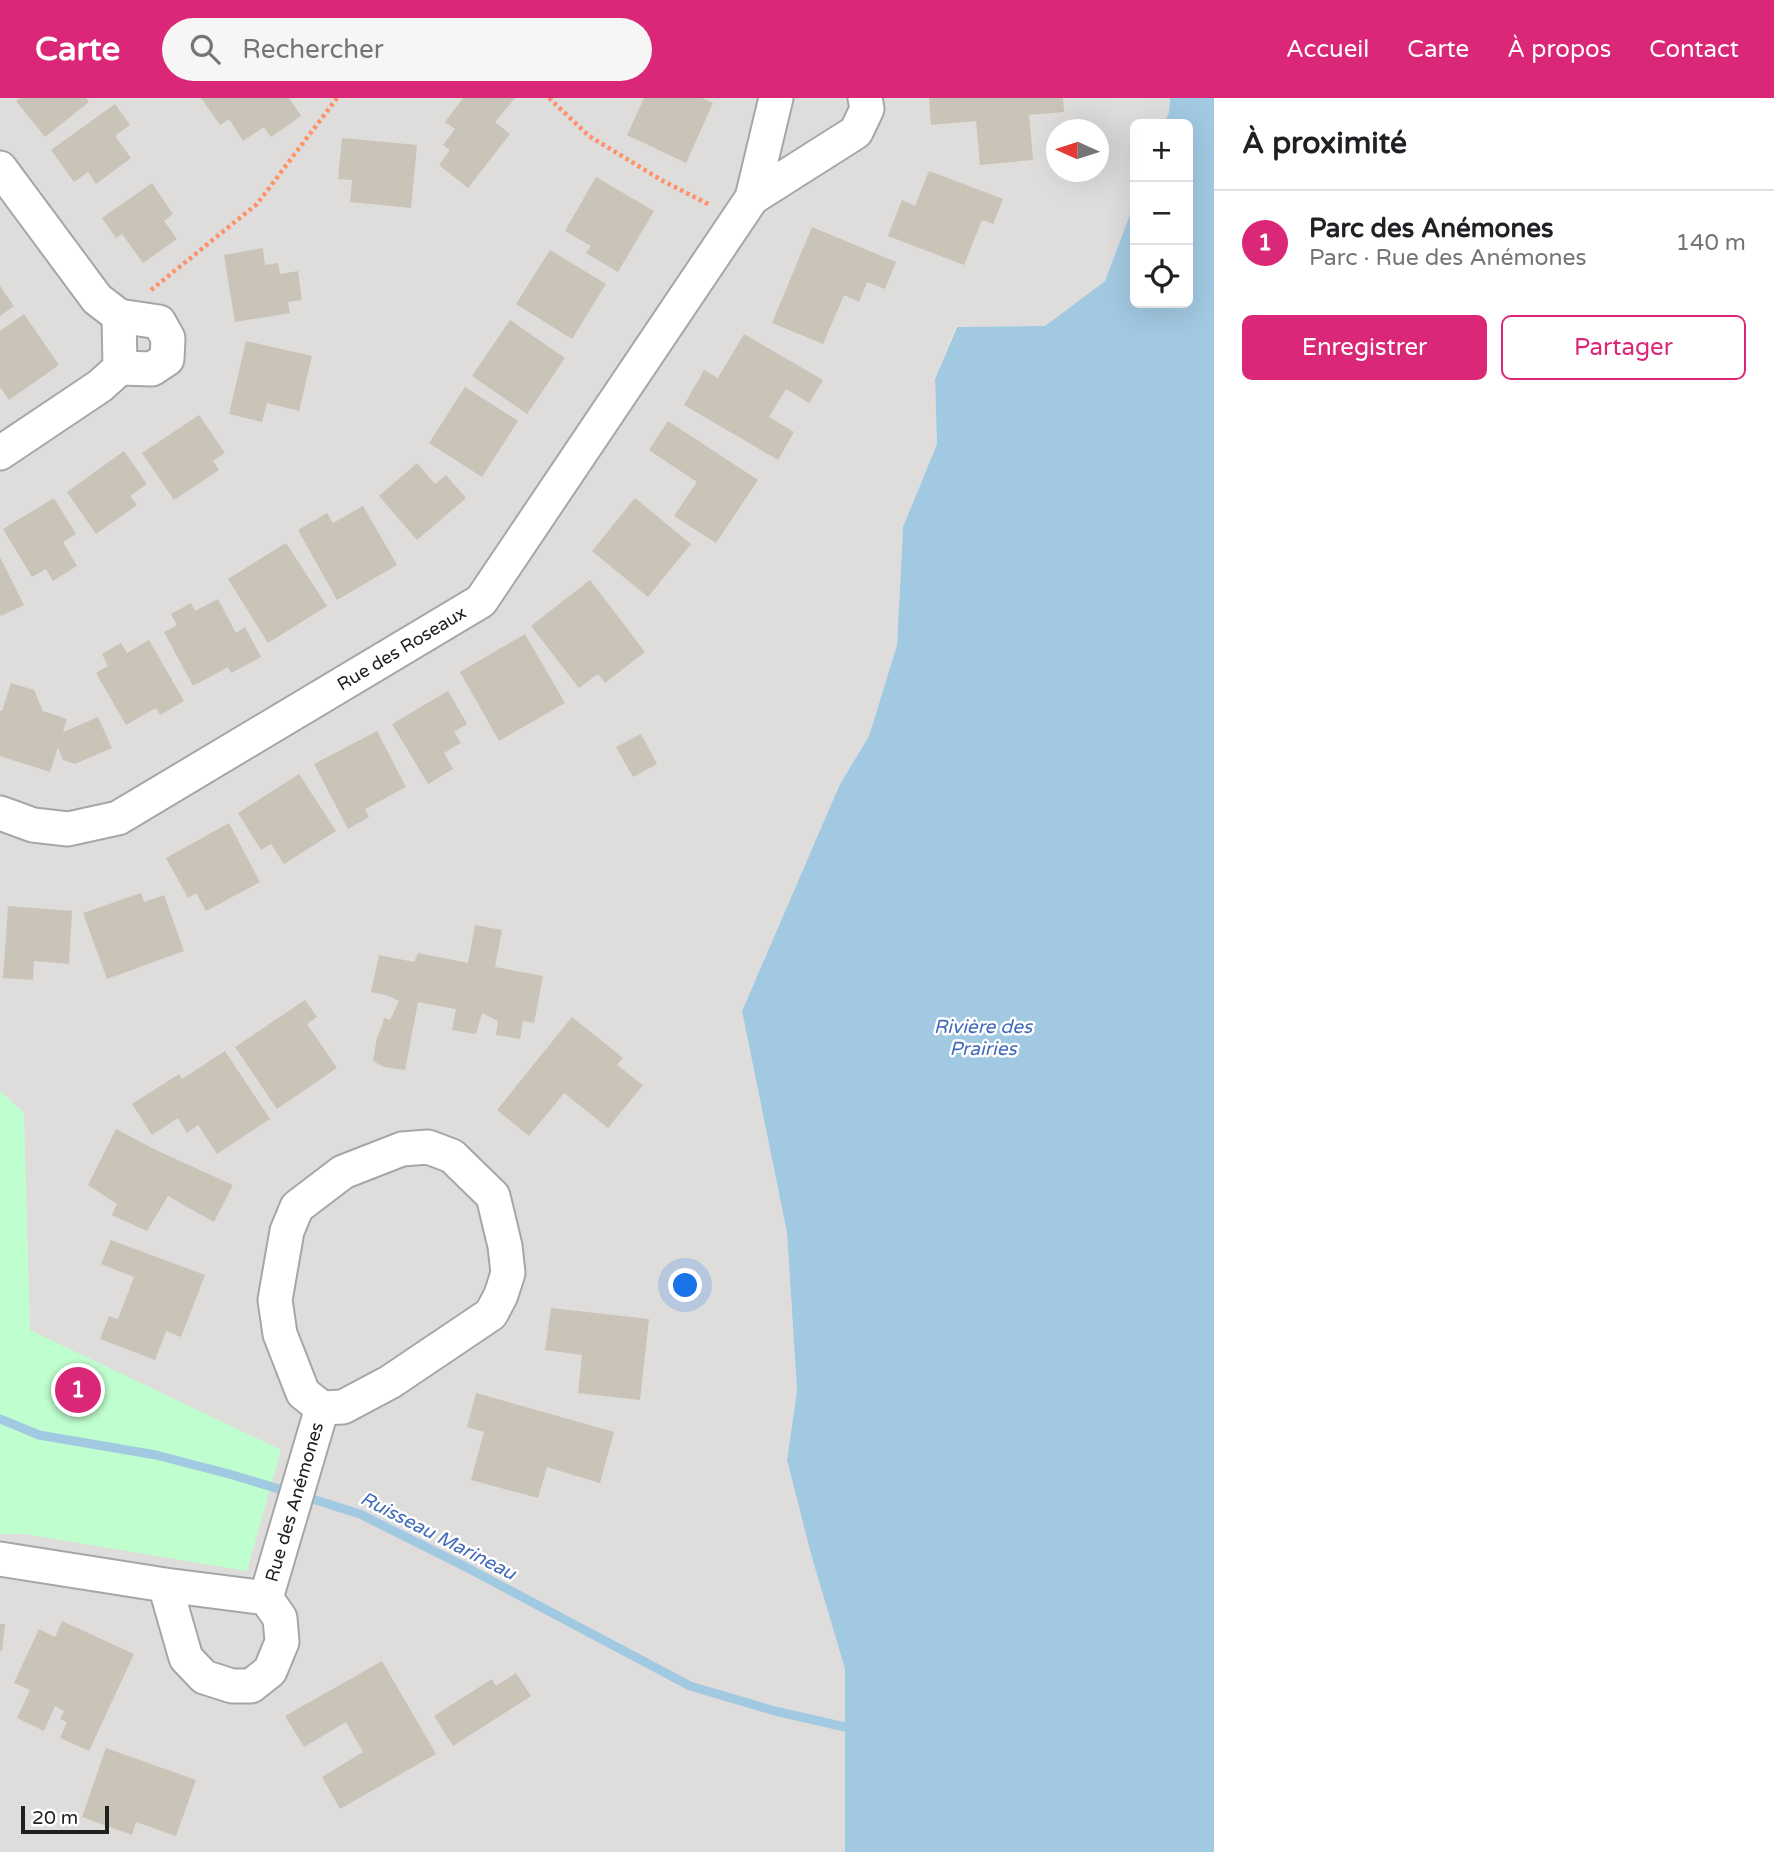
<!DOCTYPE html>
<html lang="fr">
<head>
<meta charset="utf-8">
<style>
	body { margin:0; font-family:"Varela Round",sans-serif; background:#f6f6f6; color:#202124 }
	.controls { position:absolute; right:21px; top:21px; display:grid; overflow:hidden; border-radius:10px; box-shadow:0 7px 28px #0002 }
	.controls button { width:63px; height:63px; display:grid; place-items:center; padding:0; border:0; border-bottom:2px solid #e0e0e0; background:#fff; color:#202124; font:35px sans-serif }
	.compass { position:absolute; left:1046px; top:21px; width:63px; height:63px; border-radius:50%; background:#fff; box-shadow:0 7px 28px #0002; rotate:273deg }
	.scale { position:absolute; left:21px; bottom:18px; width:88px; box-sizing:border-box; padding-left:7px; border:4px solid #1f1f1f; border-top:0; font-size:19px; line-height:24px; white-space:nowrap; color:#1f1f1f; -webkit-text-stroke:5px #fff; paint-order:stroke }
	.you { position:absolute; left:686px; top:1188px; width:24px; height:24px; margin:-18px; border:5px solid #fff; border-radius:50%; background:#1a73e8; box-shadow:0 0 0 10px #1a73e833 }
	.badge { display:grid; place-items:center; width:46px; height:46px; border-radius:50%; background:#db2777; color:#fff; font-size:23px; font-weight:700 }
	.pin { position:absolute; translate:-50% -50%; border:4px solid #fff; box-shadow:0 2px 7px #0006 }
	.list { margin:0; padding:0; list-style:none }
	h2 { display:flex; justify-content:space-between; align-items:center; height:91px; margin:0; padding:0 28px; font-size:30px }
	h2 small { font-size:23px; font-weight:400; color:#757577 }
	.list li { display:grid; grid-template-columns:46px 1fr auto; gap:21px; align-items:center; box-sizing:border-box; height:105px; padding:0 28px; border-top:2px solid #e0e0e0 }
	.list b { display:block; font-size:26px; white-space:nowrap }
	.list p { margin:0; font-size:23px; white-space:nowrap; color:#757577 }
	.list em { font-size:23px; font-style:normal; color:#757577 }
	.actions { display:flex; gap:14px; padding:21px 28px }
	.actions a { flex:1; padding:16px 0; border:2px solid #db2777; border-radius:10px; text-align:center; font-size:24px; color:#db2777 }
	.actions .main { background:#db2777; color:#fff }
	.icon { flex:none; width:38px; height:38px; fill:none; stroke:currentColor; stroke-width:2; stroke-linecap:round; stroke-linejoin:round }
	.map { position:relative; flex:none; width:1214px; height:1754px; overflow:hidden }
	header { display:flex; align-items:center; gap:42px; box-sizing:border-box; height:98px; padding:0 35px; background:#db2777; color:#fff }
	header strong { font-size:33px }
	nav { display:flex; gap:38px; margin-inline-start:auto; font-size:24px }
	.search { width:490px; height:63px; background:#f6f6f6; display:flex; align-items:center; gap:18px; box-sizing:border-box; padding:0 24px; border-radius:38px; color:#757577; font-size:26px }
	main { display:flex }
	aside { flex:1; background:#fff }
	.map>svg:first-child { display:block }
	.residential { fill:#dedddc; fill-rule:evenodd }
	.park { fill:#bffece }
	.water { fill:#a2c9e2 }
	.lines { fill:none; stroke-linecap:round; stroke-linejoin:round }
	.stream { stroke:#a2c9e2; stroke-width:9 }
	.building { fill:#c9c3b8 }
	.street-casing { stroke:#a6a6a6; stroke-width:37 }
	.path { stroke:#ff9168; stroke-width:4.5; stroke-dasharray:3.5 3.5; stroke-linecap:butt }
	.street { stroke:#fff; stroke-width:33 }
	.labels { text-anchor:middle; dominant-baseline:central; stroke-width:5; stroke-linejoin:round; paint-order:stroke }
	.street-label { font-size:18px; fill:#1f1f1f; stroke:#fff }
	.water-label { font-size:19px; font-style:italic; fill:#426ab8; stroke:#fff }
</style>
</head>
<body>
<header>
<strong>Carte</strong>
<div class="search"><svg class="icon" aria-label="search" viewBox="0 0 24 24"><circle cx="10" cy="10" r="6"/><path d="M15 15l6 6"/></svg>Rechercher</div>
<nav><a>Accueil</a><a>Carte</a><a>À propos</a><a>Contact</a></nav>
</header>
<main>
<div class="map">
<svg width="1214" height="1754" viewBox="0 0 1214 1754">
	<rect width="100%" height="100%" fill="#f1efe5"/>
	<!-- residential -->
	<path class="residential" d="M0 0H1170L1169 14 1164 26H1135V103L1105 183 1045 228 956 229 935 281 937 346 903 429 897 547 869 638 840 686 742 913 787 1135 797 1292 787 1362 812 1460 845 1571V1754H0ZM1056 32H1098V74H1056Z"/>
	<!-- park -->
	<polygon class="park" points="0,993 24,1015 30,1232 281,1352 247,1473 25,1436 0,1436"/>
	<!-- water -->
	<polygon class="water" points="1170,0 1214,0 1214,1754 845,1754 845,1571 812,1460 787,1362 797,1292 787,1135 742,913 840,686 869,638 897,547 903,429 937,346 935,281 957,229 1045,228 1105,183 1135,103 1135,205 1188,205 1188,26 1164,26 1169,14"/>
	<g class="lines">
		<!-- stream -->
		<g class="stream">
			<polyline points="0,1321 39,1337 156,1357 229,1376 289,1394"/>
			<polyline points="303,1398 360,1416 462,1467 690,1588 775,1613 845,1629"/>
		</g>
	</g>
	<!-- building -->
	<g class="building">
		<polygon points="20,0 86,0 89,4 45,39 16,3"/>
		<polygon points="201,0 289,0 301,18 271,39 264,29 243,43 229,21 220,27"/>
		<polygon points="463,0 515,0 495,24 510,36 468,90 439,67 450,52 443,47 455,31 445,24"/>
		<polygon points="644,0 702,0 713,5 686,65 627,37"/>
		<polygon points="929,0 1063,0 1064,14 1029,17 1033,62 980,67 976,23 931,27"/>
		<polygon points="115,6 130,27 115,38 131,60 96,86 88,74 74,84 51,52"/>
		<polygon points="342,40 417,47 411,110 350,104 352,82 338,81"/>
		<polygon points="929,73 1003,101 993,126 982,122 964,167 888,138 902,102 915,108"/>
		<polygon points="596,79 654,113 618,174 586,155 591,148 565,133"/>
		<polygon points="152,85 173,116 164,123 177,141 143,165 122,136 116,140 102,120"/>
		<polygon points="812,129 896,164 885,191 867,184 859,204 844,197 823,246 772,225"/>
		<polygon points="263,150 265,167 278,165 280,176 298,173 302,202 288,204 290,215 235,224 224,157"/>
		<polygon points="550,152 606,186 572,241 516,206"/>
		<polygon points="0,188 14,208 0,218"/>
		<polygon points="24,216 59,267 9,302 0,289 0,233"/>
		<polygon points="510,222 565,260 527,316 472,278"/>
		<polygon points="744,236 823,282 809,305 786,291 769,319 794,334 778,362 684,307 704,272 718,280"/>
		<polygon points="246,243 312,258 299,313 267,305 262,324 229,316"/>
		<polygon points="465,289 518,323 482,379 429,345"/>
		<polygon points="199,317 225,355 213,363 219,372 174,402 142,355"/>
		<polygon points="668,323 758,382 716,445 674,418 697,384 649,352"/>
		<polygon points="124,353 147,386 130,398 137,407 96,436 67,394"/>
		<polygon points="417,365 435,386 446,377 466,400 417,442 379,398"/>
		<polygon points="54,400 76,436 63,444 77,468 53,483 46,471 32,479 3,431"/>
		<polygon points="635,400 691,446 648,499 592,453"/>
		<polygon points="363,408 397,467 337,502 298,432 327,415 333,425"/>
		<polygon points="286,445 327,508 268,545 228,481"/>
		<polygon points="0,459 24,507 1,518 0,515"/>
		<polygon points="590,482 645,554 605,585 598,576 579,590 531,528"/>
		<polygon points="218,501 236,535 245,529 261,559 231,575 228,569 193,588 164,534 177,527 171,516 191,505 195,513"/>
		<polygon points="525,536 565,605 499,643 460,574"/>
		<polygon points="149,542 184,603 160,617 156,610 126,627 96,575 108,568 102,556 121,545 127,555"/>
		<polygon points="11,585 34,592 43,613 67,621 63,634 98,619 112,650 75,666 63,662 58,649 50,674 0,658 0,613 2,613"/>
		<polygon points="448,593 467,626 454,634 461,645 444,655 453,671 428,686 392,626"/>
		<polygon points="377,633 406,689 365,711 369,719 348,731 314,666"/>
		<polygon points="641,636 657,666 633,679 616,649"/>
		<polygon points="299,676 336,733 284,766 271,746 261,752 238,715"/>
		<polygon points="229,725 260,784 206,813 196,795 188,800 166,760"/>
		<polygon points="141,795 144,804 164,797 184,853 107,881 83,815"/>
		<polygon points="8,808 72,813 69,866 34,863 33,882 3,880"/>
		<polygon points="475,827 502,832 495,869 543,878 534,925 523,923 520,941 496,937 498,923 482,915 476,936 452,932 456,911 418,904 405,972 384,969 373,963 377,939 382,928 384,920 390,922 399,903 386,897 371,894 379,857 414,864 418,855 468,865"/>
		<polygon points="305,902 317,919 307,926 337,970 277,1011 235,949"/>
		<polygon points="572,919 623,960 617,967 643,987 608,1030 564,995 529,1038 497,1012"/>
		<polygon points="225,953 270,1021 217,1056 198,1027 187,1035 178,1020 152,1037 132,1006 179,976 182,981"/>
		<polygon points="116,1031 158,1053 233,1087 214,1124 168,1098 147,1133 112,1117 117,1106 88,1087"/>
		<polygon points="111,1142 205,1177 181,1239 166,1233 155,1262 100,1241 109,1218 118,1221 134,1179 101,1166"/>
		<polygon points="551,1210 649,1221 640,1302 578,1295 582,1257 545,1252"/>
		<polygon points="476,1295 614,1334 600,1385 547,1369 538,1400 471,1382 484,1334 467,1329"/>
		<polygon points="62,1523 134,1556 89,1653 60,1640 67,1624 60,1621 64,1613 55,1608 44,1633 17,1620 30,1592 14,1585 39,1531 55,1539"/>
		<polygon points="0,1526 5,1526 2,1553 0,1553"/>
		<polygon points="382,1563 436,1656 340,1711 322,1679 363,1654 346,1624 304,1649 285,1618"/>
		<polygon points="516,1575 531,1598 453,1648 434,1618 492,1581 496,1588"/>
		<polygon points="106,1650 196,1682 176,1738 136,1724 132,1737 82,1719"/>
	</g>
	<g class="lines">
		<defs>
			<g id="street">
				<polyline points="0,70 97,201 119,218 120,270 100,288 0,355"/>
				<polyline points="752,100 856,34 867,11 865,0"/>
				<polyline points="119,218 159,224 168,240 167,261 152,271 120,270"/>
				<path id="s1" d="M0 715 33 727 68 731 118 720 481 503 752 100 776 0"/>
				<polygon points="428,1049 452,1058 493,1098 505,1148 508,1175 501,1197 491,1216 390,1284 343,1309 322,1310 303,1295 280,1236 275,1202 287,1133 297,1109 343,1074 402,1051"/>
				<polyline points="0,1461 165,1487 266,1500 280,1520 282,1544 270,1573 251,1588 232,1588 204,1579 186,1560 165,1487"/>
				<path id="s2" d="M266 1500 322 1310"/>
			</g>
		</defs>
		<!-- street casing -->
		<use href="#street" class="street-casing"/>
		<!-- path -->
		<g class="path">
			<polyline points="549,0 589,38 663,83 710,107"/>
			<polyline points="151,192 257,106 337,0"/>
		</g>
		<!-- street -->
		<use href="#street" class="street"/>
	</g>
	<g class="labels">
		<!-- street labels -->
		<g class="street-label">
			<text stroke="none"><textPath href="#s1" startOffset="452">Rue des Roseaux</textPath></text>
			<text stroke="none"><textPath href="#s2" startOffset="100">Rue des Anémones</textPath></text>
		</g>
		<!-- water labels -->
		<g class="water-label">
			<text x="983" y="929">Rivière des<tspan x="983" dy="22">Prairies</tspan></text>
			<text transform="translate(438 1438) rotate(27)">Ruisseau Marineau</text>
		</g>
	</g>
</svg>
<div class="controls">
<button>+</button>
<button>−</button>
<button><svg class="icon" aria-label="locate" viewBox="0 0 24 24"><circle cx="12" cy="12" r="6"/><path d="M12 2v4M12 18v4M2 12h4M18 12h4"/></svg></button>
</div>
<svg class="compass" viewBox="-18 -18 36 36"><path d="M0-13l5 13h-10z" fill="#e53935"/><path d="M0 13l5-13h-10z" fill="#757577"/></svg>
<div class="scale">20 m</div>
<div class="you"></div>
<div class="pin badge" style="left:78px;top:1292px">1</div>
</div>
<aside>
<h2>À proximité<small></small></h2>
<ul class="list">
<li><span class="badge">1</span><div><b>Parc des Anémones</b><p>Parc · Rue des Anémones</p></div><em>140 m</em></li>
</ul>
<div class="actions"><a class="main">Enregistrer</a><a>Partager</a></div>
</aside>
</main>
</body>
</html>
